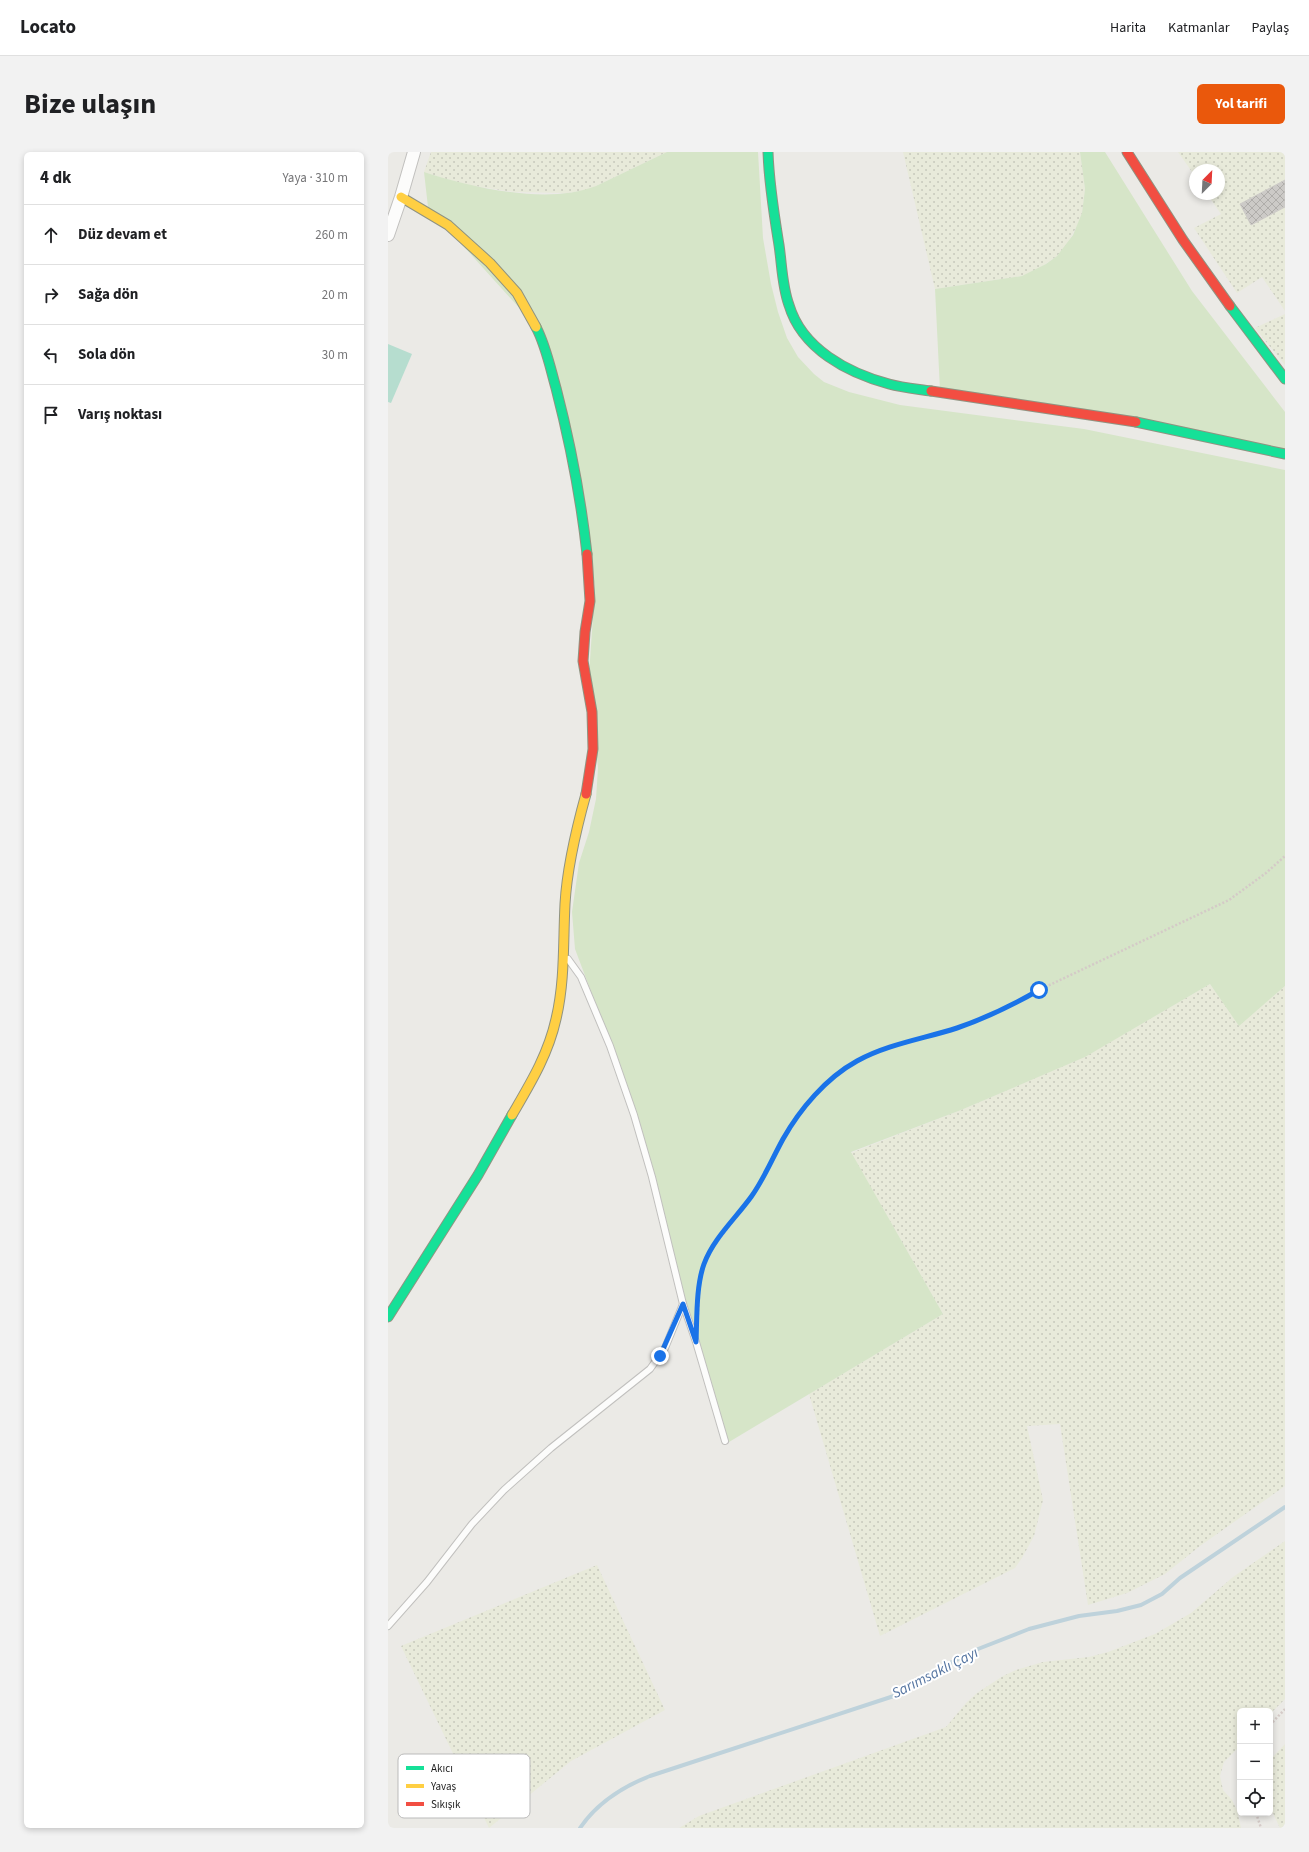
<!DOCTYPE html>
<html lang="tr">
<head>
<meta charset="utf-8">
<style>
	body { margin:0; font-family:"Source Sans 3",sans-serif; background:#f2f2f2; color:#202124 }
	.controls { position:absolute; right:12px; bottom:12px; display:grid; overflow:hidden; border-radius:6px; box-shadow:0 2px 6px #0003 }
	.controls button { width:36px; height:36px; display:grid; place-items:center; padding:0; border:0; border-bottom:1px solid #e0e0e0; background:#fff; color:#202124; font:20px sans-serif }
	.compass { position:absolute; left:801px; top:12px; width:36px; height:36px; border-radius:50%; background:#fff; box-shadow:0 2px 6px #0003; rotate:24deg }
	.stop { position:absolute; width:12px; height:12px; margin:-9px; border:3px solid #1a73e8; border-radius:50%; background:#fff }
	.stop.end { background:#1a73e8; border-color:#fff; box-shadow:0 1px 4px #0008 }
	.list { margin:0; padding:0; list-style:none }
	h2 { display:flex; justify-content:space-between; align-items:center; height:52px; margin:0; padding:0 16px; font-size:17px }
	h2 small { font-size:13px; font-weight:400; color:#757577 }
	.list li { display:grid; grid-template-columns:26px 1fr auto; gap:12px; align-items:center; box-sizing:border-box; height:60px; padding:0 16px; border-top:1px solid #e0e0e0 }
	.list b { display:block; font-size:15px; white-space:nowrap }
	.list em { font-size:13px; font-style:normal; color:#757577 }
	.icon { flex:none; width:22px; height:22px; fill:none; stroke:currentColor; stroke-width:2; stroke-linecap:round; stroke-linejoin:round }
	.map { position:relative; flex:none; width:897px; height:1676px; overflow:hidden; border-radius:6px }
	header { display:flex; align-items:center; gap:24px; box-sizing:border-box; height:56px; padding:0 20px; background:#fff; border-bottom:1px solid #e0e0e0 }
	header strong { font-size:19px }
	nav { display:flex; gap:22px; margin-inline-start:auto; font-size:14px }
	.intro { display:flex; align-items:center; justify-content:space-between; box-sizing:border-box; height:96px; padding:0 24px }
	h1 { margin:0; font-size:28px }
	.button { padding:10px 18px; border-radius:6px; background:#ea580c; color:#fff; font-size:14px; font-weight:700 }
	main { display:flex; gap:24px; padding:0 24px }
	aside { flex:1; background:#fff; border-radius:6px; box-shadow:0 2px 6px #0003 }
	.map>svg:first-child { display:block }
	.farmland { fill:url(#farmland-dots) }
	.grass { fill:#d6e5c8 }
	.pitch { fill:#b6ddcf }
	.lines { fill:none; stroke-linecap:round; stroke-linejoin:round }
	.stream { stroke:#bed2db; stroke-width:4 }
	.building { fill:url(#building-cross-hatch); stroke:#ceccc8 }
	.lane-casing { stroke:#c1c0be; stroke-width:8 }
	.street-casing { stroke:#c1c0be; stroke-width:14 }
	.fast-casing { stroke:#909381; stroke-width:11 }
	.slow-casing { stroke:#909381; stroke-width:11 }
	.jam-casing { stroke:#909381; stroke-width:11 }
	.path { stroke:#d4cac7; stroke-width:2.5; stroke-dasharray:2 2; stroke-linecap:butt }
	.lane { stroke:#fcfcfb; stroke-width:6 }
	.street { stroke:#fcfcfb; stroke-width:12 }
	.fast { stroke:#16e098; stroke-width:9 }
	.slow { stroke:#ffcf43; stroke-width:9 }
	.jam { stroke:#f24e42; stroke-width:9 }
	.route { stroke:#1a73e8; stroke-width:5 }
	.labels { text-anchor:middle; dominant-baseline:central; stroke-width:4; stroke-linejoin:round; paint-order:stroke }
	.water-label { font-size:15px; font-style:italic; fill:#5575a1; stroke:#fff }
	.key { fill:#fff; stroke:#bbb; stroke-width:1 }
	.key-label { font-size:11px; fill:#1d1d1d }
</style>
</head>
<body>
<header>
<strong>Locato</strong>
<nav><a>Harita</a><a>Katmanlar</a><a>Paylaş</a></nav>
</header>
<div class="intro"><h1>Bize ulaşın</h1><a class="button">Yol tarifi</a></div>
<main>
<aside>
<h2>4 dk<small>Yaya · 310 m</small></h2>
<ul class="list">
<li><svg class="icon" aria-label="ahead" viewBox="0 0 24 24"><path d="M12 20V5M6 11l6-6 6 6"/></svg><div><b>Düz devam et</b></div><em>260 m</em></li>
<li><svg class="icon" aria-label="right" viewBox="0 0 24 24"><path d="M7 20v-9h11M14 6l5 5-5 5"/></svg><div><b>Sağa dön</b></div><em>20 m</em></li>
<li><svg class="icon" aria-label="left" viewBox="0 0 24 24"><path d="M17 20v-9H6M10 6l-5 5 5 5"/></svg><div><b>Sola dön</b></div><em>30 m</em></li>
<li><svg class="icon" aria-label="arrive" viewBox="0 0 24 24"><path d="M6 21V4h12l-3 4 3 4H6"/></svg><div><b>Varış noktası</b></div></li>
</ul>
</aside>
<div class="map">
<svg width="897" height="1676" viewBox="0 0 897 1676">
	<defs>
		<pattern id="farmland-dots" width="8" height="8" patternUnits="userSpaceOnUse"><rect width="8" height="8" fill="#e8eada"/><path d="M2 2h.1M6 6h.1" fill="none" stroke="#c7c8bb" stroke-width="1.8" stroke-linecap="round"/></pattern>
		<pattern id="building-cross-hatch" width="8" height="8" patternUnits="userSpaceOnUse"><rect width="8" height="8" fill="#cccac7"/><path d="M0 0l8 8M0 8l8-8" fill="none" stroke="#afadaa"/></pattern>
	</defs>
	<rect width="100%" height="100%" fill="#ebeae6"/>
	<!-- farmland -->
	<g class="farmland">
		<polygon points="43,0 279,0 208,34 199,38 179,41 126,40 81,33 58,27 36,20"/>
		<polygon points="515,0 692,0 697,37 694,61 690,72 678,94 669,104 646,120 634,124 547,137"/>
		<polygon points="790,0 897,0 897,159 874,125 849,141 806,76 833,62 819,42 831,42 831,18 807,18 807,24"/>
		<polygon points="897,162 897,213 867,176"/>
		<polygon points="822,832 851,873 897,834 897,1334 812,1394 777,1422 739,1441 700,1453 672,1272 639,1274 655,1348 646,1384 634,1406 627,1416 492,1484 421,1242 555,1162 463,1001 573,958 696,905"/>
		<polygon points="897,1389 897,1547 882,1562 882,1559 852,1559 852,1594 836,1610 832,1624 835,1638 844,1648 849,1658 853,1676 291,1676 311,1664 558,1575 578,1551 589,1541 615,1524 628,1518 655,1510 701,1505 720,1500 767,1482 803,1461 845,1425"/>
		<polygon points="209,1413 277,1558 183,1609 101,1676 13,1494"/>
		<polygon points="897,1592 897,1676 892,1676 882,1655 882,1608"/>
	</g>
	<!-- grass -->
	<g class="grass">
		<path d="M279 0H370L375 86 383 132 390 160 399 186 410 205 426 222 436 230 461 240 512 253 696 277 897 318V834L851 874 822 832 697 905 573 958 463 1000 555 1162 341 1290 304 1175 277 1072 216 874 187 797 184 760 191 711 201 680 208 647 210 616 201 523 207 434 153 180 40 55 36 20C85 36 160 53 208 34Z"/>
		<polygon points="692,0 717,0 804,139 897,260 897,301 552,238 547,137 634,124 658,112 669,104 685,83 694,61 697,37"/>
	</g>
	<!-- pitch -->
	<polygon class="pitch" points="0,192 24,202 3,251 0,250"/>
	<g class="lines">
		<!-- stream -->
		<path class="stream" d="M192 1676C209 1651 234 1635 262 1624L515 1541 564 1510 590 1497 641 1477 691 1464 729 1459 753 1453 774 1442 792 1426 897 1355"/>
	</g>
	<!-- building -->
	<polygon class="building" points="897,28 897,55 863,73 852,52"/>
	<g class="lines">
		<defs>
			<g id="lane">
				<polyline points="180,807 193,825 222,894 246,963 264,1025 295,1152 308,1190 337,1289"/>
				<polyline points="0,1474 39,1430 84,1372 116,1338 163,1296 262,1217 277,1196 295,1152"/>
			</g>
			<polyline id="street" points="0,83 13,45 26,0"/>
			<g id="fast">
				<path d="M380 0C381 32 386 62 391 93 394 113 394 134 401 153 414 197 460 221 501 232 515 236 530 237 543 239"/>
				<polyline points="842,154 897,227"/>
				<path d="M148 175C158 194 162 215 168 236 182 290 193 347 199 402"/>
				<polyline points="748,270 897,302"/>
				<polyline points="0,1165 90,1023 124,963"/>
			</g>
			<g id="slow">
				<polyline points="13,45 60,73 102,111 129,141 148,175"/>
				<path d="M124 963C142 932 160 903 168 867 177 829 175 791 177 752 179 715 188 678 198 642"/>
			</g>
			<g id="jam">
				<polyline points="739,0 795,88 842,154"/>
				<polyline points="543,239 748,270"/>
				<polyline points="198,642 205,597 204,560 195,509 197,480 202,449 199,402"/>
			</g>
		</defs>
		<!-- lane casing -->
		<use href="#lane" class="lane-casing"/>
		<!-- street casing -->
		<use href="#street" class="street-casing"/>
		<!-- fast casing -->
		<use href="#fast" class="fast-casing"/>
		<!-- slow casing -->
		<use href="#slow" class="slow-casing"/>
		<!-- jam casing -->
		<use href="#jam" class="jam-casing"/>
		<!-- path -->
		<g class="path">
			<polyline points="310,1163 312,1124 320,1102 364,1044 377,1023 401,976 427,943 445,926 468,909 497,896 569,876 610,860 651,838 841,748 878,721 897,704"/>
			<polyline points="882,1573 897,1557"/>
			<polyline points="868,1661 873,1676"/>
		</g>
		<!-- lane -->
		<use href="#lane" class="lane"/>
		<!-- street -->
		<use href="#street" class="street"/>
		<!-- fast -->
		<use href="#fast" class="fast"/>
		<!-- slow -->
		<use href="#slow" class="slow"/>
		<!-- jam -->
		<use href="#jam" class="jam"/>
	</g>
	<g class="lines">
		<!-- route -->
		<path class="route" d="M272 1204 295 1152 308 1190C309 1166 308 1134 316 1112 325 1087 347 1067 363 1045 376 1027 384 1007 395 987 412 957 438 926 469 909 500 892 535 887 569 876 598 866 625 853 651 838"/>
	</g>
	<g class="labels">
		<!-- water labels -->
		<g class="water-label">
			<text transform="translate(547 1521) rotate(-27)">Sarımsaklı Çayı</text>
		</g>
	</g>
	<!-- legend -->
	<rect x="10" y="1602" width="132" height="64" rx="6" class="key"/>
	<rect x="18" y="1614" width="18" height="4" fill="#16e098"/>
	<rect x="18" y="1632" width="18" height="4" fill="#ffcf43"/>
	<rect x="18" y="1650" width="18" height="4" fill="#f24e42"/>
	<g class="key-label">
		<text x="43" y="1620">Akıcı</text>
		<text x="43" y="1638">Yavaş</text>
		<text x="43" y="1656">Sıkışık</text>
	</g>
</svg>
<div class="controls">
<button>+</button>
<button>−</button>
<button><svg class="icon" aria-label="locate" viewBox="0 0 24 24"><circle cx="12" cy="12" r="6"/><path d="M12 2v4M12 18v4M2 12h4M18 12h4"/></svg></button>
</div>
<svg class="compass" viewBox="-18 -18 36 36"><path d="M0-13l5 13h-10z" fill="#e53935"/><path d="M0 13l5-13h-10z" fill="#757577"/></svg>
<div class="stop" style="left:651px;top:838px"></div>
<div class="stop end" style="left:272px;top:1204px"></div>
</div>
</main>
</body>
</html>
